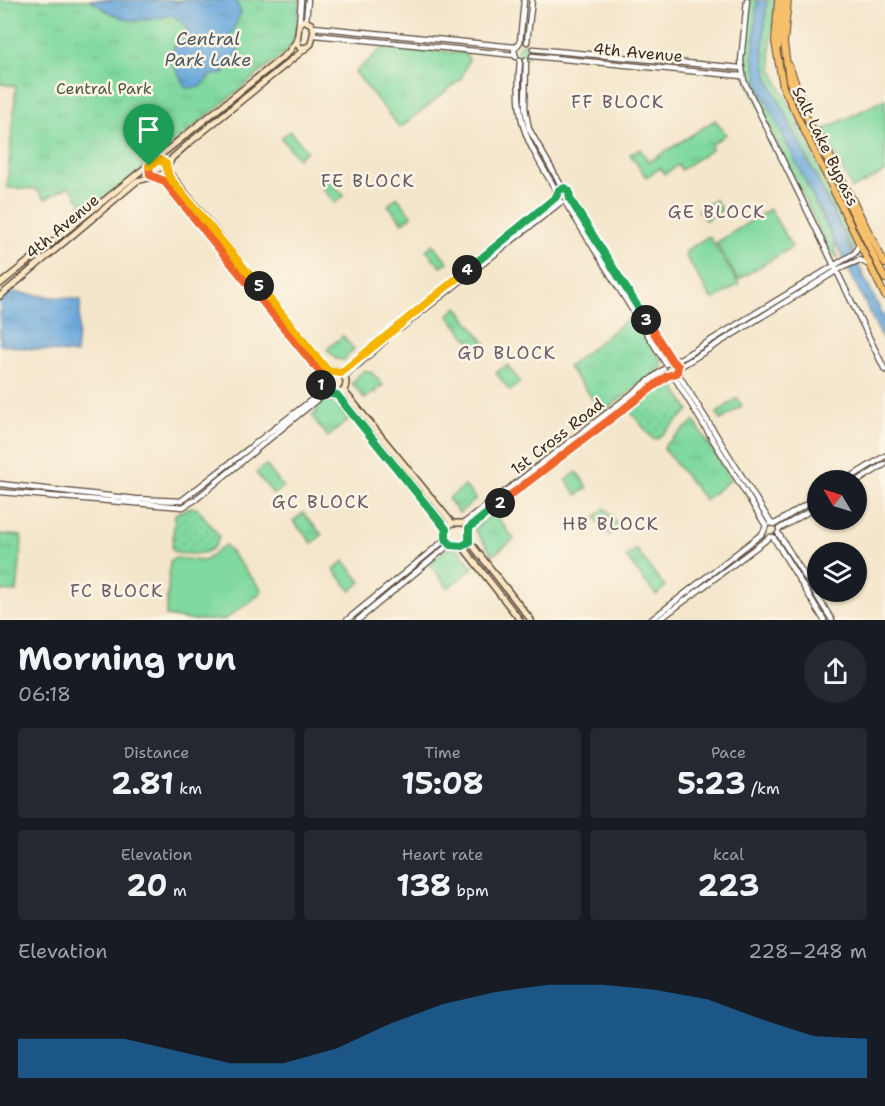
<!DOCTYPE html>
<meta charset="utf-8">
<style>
body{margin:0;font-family:"Shantell Sans",sans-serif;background:#242831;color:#f1f3f6;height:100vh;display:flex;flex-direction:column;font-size:22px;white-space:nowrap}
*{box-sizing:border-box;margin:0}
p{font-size:20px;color:#9ea1a6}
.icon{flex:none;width:33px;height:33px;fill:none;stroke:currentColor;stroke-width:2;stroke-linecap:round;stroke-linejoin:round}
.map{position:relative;height:620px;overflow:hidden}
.sheet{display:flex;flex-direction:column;background:#171b24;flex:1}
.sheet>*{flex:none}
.needle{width:39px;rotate:308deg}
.fabs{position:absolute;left:807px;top:470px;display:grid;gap:12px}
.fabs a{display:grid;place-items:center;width:60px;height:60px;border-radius:50%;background:#171b24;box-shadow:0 2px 4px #0004;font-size:30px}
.pin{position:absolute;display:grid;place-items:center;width:51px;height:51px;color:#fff;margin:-62px -26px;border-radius:50% 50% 50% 0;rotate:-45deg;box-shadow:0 0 6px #0007}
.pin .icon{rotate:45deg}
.km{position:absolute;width:30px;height:30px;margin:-15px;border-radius:50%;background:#222;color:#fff;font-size:16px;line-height:30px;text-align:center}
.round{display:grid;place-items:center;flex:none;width:63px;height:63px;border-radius:32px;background:#242831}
.head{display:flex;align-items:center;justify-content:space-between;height:102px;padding:0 18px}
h1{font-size:33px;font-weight:700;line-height:45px}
.figures{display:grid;grid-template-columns:repeat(3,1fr);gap:9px;height:102px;padding:6px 18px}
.figures div{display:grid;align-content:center;border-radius:6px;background:#242831;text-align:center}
.figures b{font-size:30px;font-weight:700}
.figures small{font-size:16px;font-weight:400}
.figures p{font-size:16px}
.chart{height:168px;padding:12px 18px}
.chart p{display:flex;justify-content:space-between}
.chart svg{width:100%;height:108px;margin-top:6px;fill:#1f6fb2;opacity:.7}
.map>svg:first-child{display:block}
</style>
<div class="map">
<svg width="885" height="620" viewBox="0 0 885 620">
<defs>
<pattern id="grass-dots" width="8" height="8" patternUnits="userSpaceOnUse" patternTransform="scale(1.5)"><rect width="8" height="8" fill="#80d99f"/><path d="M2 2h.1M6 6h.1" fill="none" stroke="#70ba88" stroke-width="1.8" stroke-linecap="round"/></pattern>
<pattern id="park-tufts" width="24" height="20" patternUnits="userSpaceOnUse" patternTransform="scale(1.5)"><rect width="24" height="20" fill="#80d99f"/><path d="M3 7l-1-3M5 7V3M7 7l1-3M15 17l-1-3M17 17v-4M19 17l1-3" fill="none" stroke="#70ba88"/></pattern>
<pattern id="water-ripples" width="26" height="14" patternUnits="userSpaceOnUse" patternTransform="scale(1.5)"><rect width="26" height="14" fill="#69a7db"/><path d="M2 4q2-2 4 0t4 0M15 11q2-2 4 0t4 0" fill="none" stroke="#5888b1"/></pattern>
</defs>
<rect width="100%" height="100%" fill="#fcf5e5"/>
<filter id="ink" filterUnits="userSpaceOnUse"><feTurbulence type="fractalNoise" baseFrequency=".0167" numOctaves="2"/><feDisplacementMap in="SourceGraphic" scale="12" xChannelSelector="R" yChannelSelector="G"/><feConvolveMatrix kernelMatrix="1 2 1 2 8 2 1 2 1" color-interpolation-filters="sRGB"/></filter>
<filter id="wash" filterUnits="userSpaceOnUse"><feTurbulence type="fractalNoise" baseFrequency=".008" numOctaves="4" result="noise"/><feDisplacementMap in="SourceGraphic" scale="24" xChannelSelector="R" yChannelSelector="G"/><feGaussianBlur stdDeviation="1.35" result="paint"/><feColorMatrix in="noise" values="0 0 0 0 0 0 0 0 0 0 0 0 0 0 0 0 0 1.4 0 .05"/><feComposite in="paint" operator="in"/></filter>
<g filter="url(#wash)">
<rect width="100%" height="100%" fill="#f4e6cb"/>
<!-- grass -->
<g fill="url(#grass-dots)" stroke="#5e825e" stroke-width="1.5">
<circle cx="524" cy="51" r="7"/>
<polygon points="671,381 689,410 657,439 653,439 630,411"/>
<polygon points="737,398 742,406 721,420 717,413"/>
<path d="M 191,507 L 198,509 L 219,536 C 215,557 191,555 175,553 L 172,548 L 175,514 Z"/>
</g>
<!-- park -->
<g fill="url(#park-tufts)" stroke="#5e825e" stroke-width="1.5">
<polygon points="0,0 300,0 293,46 89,212 69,186 45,199 36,189 7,188 16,86 0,84"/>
<polygon points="750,0 757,0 753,58 758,80 835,244 835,251 839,258 831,253 748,83 744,63"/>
<polygon points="767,0 775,0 770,51 773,71 855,243 854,252 767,76 763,47"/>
<polygon points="385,46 464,53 469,59 461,79 400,128 355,72"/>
<polygon points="715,120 726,134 711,145 712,149 681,170 678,165 665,174 660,168 646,177 630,154 640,149 649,162"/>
<polygon points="290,131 307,151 298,158 281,138"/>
<polygon points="328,177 344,196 335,203 319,184"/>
<polygon points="397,197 412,216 403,223 388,205"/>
<polygon points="433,244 448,262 441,267 426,250"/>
<polygon points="457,307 486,344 478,351 448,315"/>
<polygon points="633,315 663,363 661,369 603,412 568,367"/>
<polygon points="343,336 354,349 344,360 336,359 327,349"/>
<polygon points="507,365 520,382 510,391 496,373"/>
<polygon points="364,370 371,372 383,385 374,391 376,393 372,393 365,399 352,383"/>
<polygon points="325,397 335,400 348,420 328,437 312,416 317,411 314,406"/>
<polygon points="694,421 731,479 705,500 664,449 666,444"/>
<polygon points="266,465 283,487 274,495 256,473"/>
<polygon points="577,472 588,488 577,495 566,480"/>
<polygon points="465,486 476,499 459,513 448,499"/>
<polygon points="605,508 620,527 609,535 595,517"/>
<polygon points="303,513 322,535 312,543 293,521"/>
<polygon points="494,513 514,539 493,555 474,529"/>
<polygon points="0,534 21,536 22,540 17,592 0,591"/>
<polygon points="449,547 459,550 473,568 448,588 429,563"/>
<polygon points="636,549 665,587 656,595 626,557"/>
<polygon points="344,561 361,582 351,591 334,570"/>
</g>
<!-- pitch -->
<g fill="#80d99f" stroke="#5e825e" stroke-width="1.5">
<polygon points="885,99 885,172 852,189 823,130"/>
<polygon points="715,200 722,210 705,220 698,210"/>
<polygon points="770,209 792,247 738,280 716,243"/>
<polygon points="709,236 739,284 715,299 711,298 685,255 687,250"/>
<polygon points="225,545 261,589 259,595 224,620 189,620 166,616 170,561 176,558 204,561"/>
</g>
<!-- water -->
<g fill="url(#water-ripples)" stroke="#52687c" stroke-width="1.5">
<path d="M 90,0 L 174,0 L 177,4 L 181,0 L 235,0 L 241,12 L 230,37 L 236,41 L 239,52 L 223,74 L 211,75 L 200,87 L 186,88 L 171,60 L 174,46 L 185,40 L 187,27 L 172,15 C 135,25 121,22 90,0 Z"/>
<polygon points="757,0 767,0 763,46 767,76 885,320 885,344 761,91 753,58"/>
<polygon points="11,292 81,300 76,354 0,345 0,300"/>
</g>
</g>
<g filter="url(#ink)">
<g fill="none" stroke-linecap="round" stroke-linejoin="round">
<!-- tertiary casing -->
<g stroke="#574638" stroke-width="7">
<g id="tertiary">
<polyline points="747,0 741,61 744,81 885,370"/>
<polyline points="306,20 308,0"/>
<polyline points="299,25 301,0"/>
<polyline points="313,27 515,47"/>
<polyline points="315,35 515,55"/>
<polyline points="527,42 532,0"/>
<polyline points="533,49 741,68"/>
<polyline points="532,56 742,76"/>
<polyline points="516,57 514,50 520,42 524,0"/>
<polyline points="526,60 525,108 529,129 562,187 569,191 570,199 672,361"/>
<polyline points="565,202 666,364"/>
<polyline points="401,328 561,202"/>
<polyline points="675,362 855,253 859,244"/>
<polyline points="678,368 841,268 860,260 869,265"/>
<polyline points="677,372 771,523"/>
<path d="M 341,373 L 557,197 L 557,192 C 526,139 514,124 520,60"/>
<polyline points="345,377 385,341"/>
<polyline points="846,480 885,456"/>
<polyline points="856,482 885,464"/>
<polyline points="0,484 136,499 181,501 323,391"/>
<polyline points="0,492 183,507 195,500 325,393"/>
<polyline points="464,523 664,369"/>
<polyline points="770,523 775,524 818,497"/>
<polyline points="469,528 668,375"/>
<polyline points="779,529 818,506"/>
<polyline points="778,533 832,620"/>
<polyline points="773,537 824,620"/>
<polyline points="347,620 446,539"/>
<polyline points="358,620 450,544"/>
<polyline points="651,620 763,533 766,526 673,375"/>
<polyline points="659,620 770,537"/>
</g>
</g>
<!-- secondary casing -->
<g stroke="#574638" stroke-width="8">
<g id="secondary">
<polyline points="167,170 328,371"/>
<polyline points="158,178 164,181 323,376"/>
<polyline points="0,284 288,53 297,40"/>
<polyline points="0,296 137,181 164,174 172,158 189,143 311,44 314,30 311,24 304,20 299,25 297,43 300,48 307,47"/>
<circle cx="333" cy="383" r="13"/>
<polyline points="344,391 452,523"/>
<polyline points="337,395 446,529 448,543 458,547 469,542 470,529 464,523 452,523 446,529"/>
<polyline points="469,541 531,620"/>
<polyline points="462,546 520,620"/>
</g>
</g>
<!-- primary casing -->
<g stroke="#574638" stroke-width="8">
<g id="primary">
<polyline points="778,0 775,42 783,87 885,296"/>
<polyline points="788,0 784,43 789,81 885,279"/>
<polyline points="778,47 783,0"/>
<polyline points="789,65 802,101"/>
<polyline points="818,132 885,264"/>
</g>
</g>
<!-- tertiary -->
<use href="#tertiary" stroke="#fff" stroke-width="4.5"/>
<!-- secondary -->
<use href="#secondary" stroke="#fce6c4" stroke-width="5"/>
<!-- primary -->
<use href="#primary" stroke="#f7c06c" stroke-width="6"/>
</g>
</g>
<g fill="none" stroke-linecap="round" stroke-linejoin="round" filter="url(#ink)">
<!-- split-1 casing -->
<g stroke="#fff" stroke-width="12">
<polyline id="split-1" points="149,166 150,175 164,181 323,376 321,385"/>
</g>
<!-- split-2 casing -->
<g stroke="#fff" stroke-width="12">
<polyline id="split-2" points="321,385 326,393 337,395 446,529 446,539 451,545 462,546 469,542 469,528 500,503"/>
</g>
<!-- split-3 casing -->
<g stroke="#fff" stroke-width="12">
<polyline id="split-3" points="500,503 667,376 677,373 678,366 672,361 646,320"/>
</g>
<!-- split-4 casing -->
<g stroke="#fff" stroke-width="12">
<polyline id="split-4" points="467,270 556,197 559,190 565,188 569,191 570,199 646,320"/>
</g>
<!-- split-5 casing -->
<g stroke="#fff" stroke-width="12">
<polyline id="split-5" points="259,286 328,371 341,373 467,270"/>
</g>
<!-- split-6 casing -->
<g stroke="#fff" stroke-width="12">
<polyline id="split-6" points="149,166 160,160 166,164 169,177 259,286"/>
</g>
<!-- split-1 -->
<use href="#split-1" stroke="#f0652b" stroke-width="8"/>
<!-- split-2 -->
<use href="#split-2" stroke="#22a559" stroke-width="8"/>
<!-- split-3 -->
<use href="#split-3" stroke="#f0652b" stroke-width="8"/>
<!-- split-4 -->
<use href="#split-4" stroke="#22a559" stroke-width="8"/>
<!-- split-5 -->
<use href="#split-5" stroke="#f5b400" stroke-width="8"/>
<!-- split-6 -->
<use href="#split-6" stroke="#f5b400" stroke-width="8"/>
</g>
<g text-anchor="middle" stroke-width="5" stroke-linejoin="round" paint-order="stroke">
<!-- street labels -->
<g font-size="16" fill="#3b2a1e" stroke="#fcf5e5">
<text transform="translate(638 52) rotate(5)" y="6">4th Avenue</text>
<text transform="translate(826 146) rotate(64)" y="6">Salt Lake Bypass</text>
<text transform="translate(62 226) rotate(-40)" y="6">4th Avenue</text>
<text transform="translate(557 436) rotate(-38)" y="6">1st Cross Road</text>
</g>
<!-- park labels -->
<g font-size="16" fill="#4c563e" stroke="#fcf5e5">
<text x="104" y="94">Central Park</text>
</g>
<!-- water labels -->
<g font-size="18" font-style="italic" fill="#4b5660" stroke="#fcf5e5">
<text x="208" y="45">Central<tspan x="208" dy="21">Park Lake</tspan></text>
</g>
<!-- neighbourhood labels -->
<g font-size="18" letter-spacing="1.5" fill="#6c5b68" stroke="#fcf5e5">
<text x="618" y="108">FF BLOCK</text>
<text x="368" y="187">FE BLOCK</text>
<text x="717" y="218">GE BLOCK</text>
<text x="507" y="359">GD BLOCK</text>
<text x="321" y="508">GC BLOCK</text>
<text x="611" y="530">HB BLOCK</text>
<text x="117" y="597">FC BLOCK</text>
</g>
</g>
</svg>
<div class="fabs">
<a><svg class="needle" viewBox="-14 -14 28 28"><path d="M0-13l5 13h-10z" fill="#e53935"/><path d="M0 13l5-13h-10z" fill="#9ea1a6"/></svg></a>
<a><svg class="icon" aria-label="layers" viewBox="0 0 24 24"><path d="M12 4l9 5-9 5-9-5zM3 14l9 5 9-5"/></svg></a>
</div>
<div class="pin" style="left:149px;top:166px;background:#1e9e55"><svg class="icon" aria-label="arrive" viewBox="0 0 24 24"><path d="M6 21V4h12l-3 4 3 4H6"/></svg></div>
<b class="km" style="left:321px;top:385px">1</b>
<b class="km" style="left:500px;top:503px">2</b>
<b class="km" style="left:646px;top:320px">3</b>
<b class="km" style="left:467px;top:270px">4</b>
<b class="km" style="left:259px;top:286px">5</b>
</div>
<section class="sheet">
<div class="head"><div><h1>Morning run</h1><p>06:18</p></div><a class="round"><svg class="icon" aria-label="share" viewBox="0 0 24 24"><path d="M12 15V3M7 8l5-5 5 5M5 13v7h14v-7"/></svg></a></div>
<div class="figures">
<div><p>Distance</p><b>2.81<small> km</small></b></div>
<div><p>Time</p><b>15:08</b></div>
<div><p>Pace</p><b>5:23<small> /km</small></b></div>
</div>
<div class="figures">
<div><p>Elevation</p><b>20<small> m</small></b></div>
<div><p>Heart rate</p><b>138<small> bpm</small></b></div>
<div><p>kcal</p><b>223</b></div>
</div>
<div class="chart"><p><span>Elevation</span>228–248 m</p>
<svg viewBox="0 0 160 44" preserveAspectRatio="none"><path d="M0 44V28L10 28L20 28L30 33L40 38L50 38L60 32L70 22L80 14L90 9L100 6L110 6L120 8L130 12L140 20L150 27L160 28V44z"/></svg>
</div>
</section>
